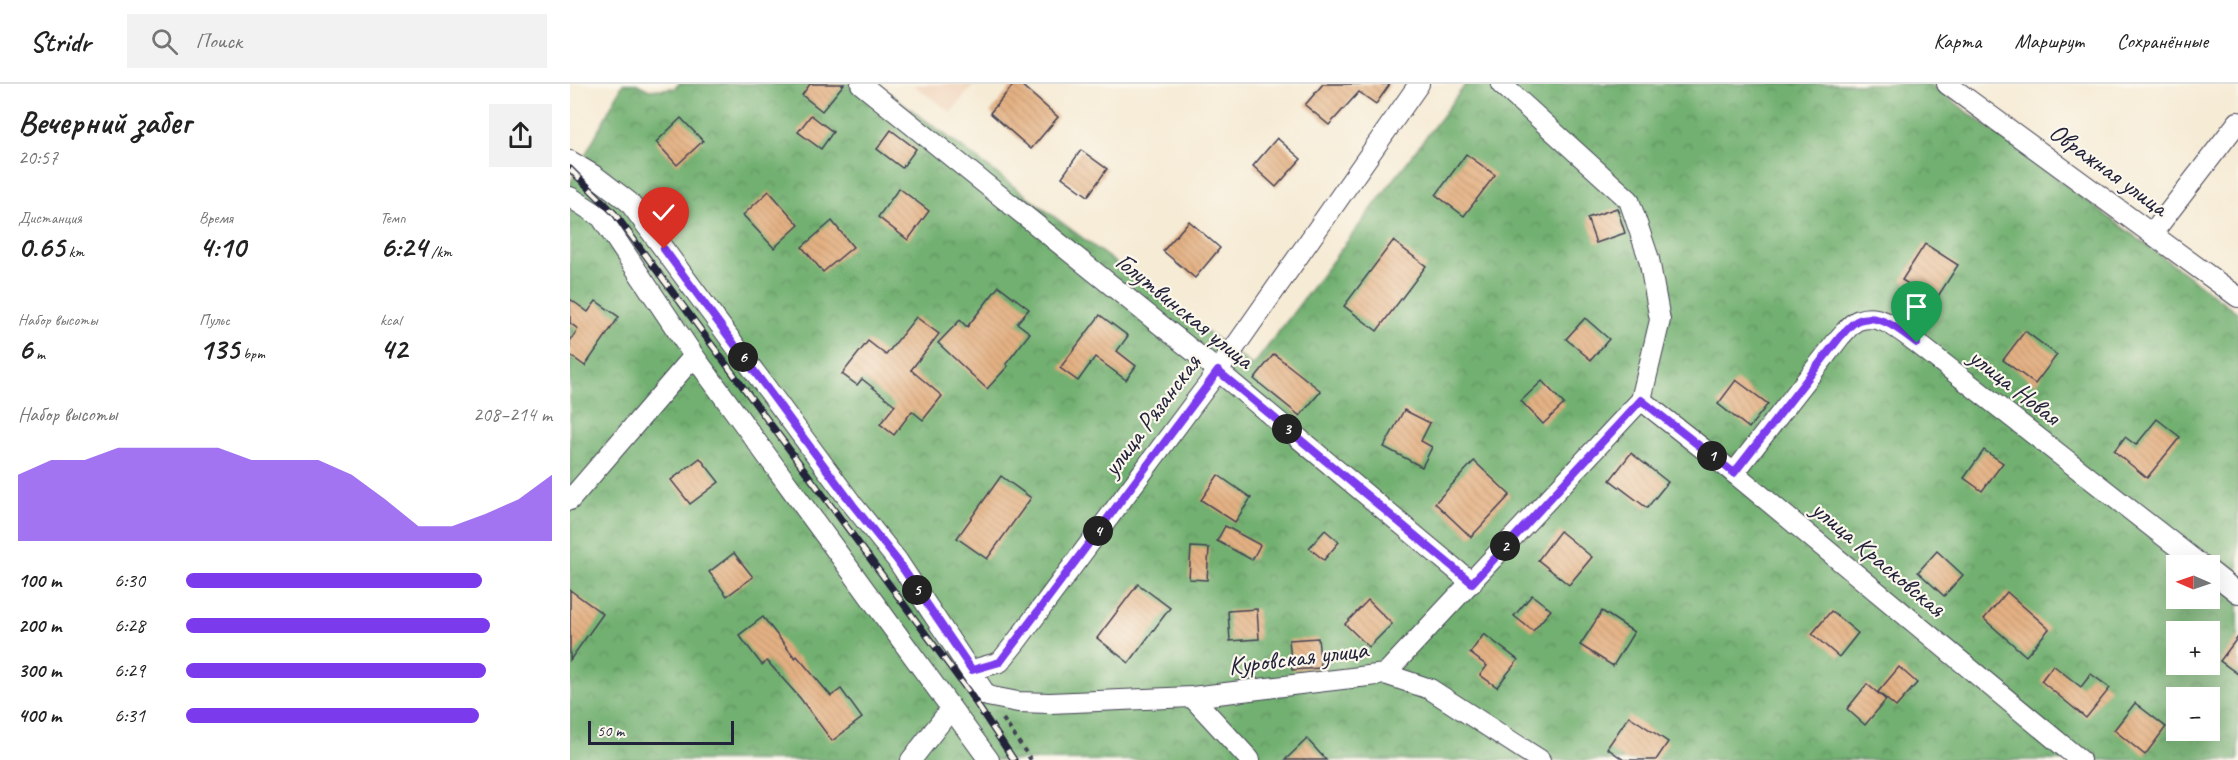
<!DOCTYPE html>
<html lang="ru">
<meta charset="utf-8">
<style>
body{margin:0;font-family:Caveat,sans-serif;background:#f2f2f2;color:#222;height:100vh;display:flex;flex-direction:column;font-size:22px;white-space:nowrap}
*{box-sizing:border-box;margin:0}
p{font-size:20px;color:#767676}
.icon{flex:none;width:33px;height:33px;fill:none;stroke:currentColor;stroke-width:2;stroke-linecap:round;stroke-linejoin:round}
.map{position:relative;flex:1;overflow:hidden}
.drawer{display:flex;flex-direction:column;background:#fff;width:570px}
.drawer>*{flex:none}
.needle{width:39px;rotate:272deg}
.buttons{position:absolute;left:1596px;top:471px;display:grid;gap:12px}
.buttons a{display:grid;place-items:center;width:54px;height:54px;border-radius:0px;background:#fff;box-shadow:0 6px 24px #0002;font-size:30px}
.scale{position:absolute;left:18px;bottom:15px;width:146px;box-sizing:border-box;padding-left:6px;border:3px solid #22223b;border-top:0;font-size:16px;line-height:21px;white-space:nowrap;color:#22223b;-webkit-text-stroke:4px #fbf7ec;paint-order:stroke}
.pin{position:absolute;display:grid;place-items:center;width:51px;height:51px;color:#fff;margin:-62px -26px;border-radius:50% 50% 50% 0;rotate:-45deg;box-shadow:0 0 6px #0007}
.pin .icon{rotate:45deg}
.km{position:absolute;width:30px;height:30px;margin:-15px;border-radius:50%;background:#222;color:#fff;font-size:16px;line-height:30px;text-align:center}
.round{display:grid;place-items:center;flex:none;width:63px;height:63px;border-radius:0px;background:#f2f2f2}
.headline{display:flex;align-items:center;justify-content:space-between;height:102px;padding:0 18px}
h1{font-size:33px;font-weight:700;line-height:45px}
.stats{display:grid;grid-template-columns:repeat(3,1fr);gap:9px;height:102px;padding:6px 18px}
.stats div{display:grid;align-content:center}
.stats b{font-size:30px;font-weight:700}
.stats small{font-size:16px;font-weight:400}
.stats p{font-size:16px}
.chart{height:168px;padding:12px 18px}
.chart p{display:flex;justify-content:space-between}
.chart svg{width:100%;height:108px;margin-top:6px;fill:#7c3aed;opacity:.7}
ul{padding:0 18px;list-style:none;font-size:20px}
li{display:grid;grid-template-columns:96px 72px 1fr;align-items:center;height:45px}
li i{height:15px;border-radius:8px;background:#7c3aed}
header{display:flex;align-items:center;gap:36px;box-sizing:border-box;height:84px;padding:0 30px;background:#fff;border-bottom:2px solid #e0e0e0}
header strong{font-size:28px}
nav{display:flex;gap:33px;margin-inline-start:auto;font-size:21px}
.search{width:420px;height:54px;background:#f2f2f2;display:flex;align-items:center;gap:15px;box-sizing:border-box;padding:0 21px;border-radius:0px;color:#767676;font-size:22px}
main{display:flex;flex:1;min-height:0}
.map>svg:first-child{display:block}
</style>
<header>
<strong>Stridr</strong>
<div class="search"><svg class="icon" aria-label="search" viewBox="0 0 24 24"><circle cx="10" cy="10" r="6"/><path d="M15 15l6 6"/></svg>Поиск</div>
<nav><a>Карта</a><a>Маршрут</a><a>Сохранённые</a></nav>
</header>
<main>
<section class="drawer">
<div class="headline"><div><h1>Вечерний забег</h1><p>20:57</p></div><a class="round"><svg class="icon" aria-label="share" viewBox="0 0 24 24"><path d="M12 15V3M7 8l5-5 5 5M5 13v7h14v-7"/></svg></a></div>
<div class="stats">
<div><p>Дистанция</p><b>0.65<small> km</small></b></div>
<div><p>Время</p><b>4:10</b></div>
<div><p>Темп</p><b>6:24<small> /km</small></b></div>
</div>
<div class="stats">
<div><p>Набор высоты</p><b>6<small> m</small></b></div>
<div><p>Пульс</p><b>135<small> bpm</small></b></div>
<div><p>kcal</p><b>42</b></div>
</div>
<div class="chart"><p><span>Набор высоты</span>208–214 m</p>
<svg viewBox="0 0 160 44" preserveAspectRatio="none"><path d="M0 44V17L10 11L20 11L30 6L40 6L50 6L60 6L70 11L80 11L90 11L100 17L110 27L120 38L130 38L140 33L150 27L160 17V44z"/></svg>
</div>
<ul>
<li><b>100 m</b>6:30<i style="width:81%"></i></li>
<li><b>200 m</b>6:28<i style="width:83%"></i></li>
<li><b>300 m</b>6:29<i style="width:82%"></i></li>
<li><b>400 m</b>6:31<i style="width:80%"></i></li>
</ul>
</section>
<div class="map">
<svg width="1668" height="676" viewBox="0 0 1668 676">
<defs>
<pattern id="forest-crowns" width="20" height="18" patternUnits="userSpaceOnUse" patternTransform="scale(1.5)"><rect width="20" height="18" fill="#72b071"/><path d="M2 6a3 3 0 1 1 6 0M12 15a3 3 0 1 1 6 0" fill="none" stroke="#5d8f5e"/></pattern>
<pattern id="building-back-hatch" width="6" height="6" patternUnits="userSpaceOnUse" patternTransform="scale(1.5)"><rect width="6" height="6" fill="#e4b183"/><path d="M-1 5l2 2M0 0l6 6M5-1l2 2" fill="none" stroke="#c39872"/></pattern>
</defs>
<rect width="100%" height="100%" fill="#fbf7ec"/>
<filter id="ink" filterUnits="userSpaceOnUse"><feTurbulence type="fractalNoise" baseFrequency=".0167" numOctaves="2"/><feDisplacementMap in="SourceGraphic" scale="12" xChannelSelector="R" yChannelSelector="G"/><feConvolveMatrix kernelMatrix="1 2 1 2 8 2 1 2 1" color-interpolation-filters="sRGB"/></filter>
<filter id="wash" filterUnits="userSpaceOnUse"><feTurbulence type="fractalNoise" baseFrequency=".008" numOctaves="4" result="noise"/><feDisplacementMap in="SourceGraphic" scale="24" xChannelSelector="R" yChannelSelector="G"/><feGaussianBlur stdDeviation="1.35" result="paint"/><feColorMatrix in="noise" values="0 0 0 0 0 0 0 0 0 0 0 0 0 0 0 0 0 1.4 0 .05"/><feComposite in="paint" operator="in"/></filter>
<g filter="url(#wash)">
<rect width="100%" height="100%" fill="#f6ebd5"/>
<!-- built -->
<polygon fill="#f1d5bd" points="342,0 404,0 381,29"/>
<!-- forest -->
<path fill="url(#forest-crowns)" stroke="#4a6956" stroke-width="1.5" fill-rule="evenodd" d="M 53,0 L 67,0 L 79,6 L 105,4 L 109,0 L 307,0 L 683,282 L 896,0 L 1360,0 L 1668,229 L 1668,676 L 0,676 L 0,100 ZM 1606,482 L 1640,482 L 1640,514 L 1606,514 ZM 1606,548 L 1640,548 L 1640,580 L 1606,580 ZM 1606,614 L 1640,614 L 1640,646 L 1606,646 Z"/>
<g id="blocks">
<!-- building -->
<g fill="url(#building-back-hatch)">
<polygon points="240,0 274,0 252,27 232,11"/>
<polygon points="444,0 450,0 488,33 461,65 420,29"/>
<polygon points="753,0 820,0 806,20 789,8 759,41 735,21"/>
<polygon points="241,31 263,48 251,65 228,48"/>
<polygon points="111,34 133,57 107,81 86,58"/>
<polygon points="321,46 346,65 332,84 307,65"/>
<polygon points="707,54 731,75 706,103 683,82"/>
<polygon points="511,66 537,85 518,112 492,93"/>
<polygon points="896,70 925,91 894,132 866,111"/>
<polygon points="329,104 359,127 338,156 308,133"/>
<polygon points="199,107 229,141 204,164 173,131"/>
<polygon points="1047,124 1055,149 1026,159 1017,134"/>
<polygon points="262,137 283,163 253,188 232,163"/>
<polygon points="619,137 650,164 625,194 593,167"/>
<polygon points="823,157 856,182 807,247 774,222"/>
<polygon points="1355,160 1388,181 1365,217 1332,196"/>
<polygon points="429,202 459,225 447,239 460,249 436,280 438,282 417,305 368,259 390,236 397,243"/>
<polygon points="0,215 18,228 26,217 49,233 15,282 0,271 0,257 8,245 0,239"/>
<polygon points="530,231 558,252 547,267 566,282 556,296 525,273 508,297 490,284"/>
<polygon points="346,233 369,250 341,286 372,312 353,336 342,327 324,351 310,340 325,321 292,295 287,301 272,290 298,257 316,271"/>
<polygon points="1015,234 1039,255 1021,276 996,255"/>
<polygon points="1455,247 1487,271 1465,300 1433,276"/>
<polygon points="704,270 751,307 730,332 684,295"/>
<polygon points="1166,296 1198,320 1179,344 1148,320"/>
<polygon points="972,297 994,320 973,340 951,317"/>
<polygon points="834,326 860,339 851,357 862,363 852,383 814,363"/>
<polygon points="1587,335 1610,353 1577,394 1544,367 1555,353 1566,361"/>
<polygon points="1414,366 1433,379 1412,407 1394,394"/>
<polygon points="1061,369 1098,398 1077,424 1040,396"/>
<polygon points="130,374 149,398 120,420 101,396"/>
<polygon points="904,377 940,411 901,453 865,419"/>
<polygon points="648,391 681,414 665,438 631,416"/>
<polygon points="431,392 461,414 417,475 387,454"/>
<polygon points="655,442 690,461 682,476 647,457"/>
<polygon points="755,446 769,458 754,476 739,464"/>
<polygon points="990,447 1022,473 999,501 968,476"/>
<polygon points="621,463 639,464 637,496 619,495"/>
<polygon points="1367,467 1393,491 1374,512 1348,488"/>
<polygon points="164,469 183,493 157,512 139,488"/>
<polygon points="568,500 600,524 559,579 527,554"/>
<polygon points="0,506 33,530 0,576"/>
<polygon points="1437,508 1479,545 1456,572 1414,535"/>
<polygon points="962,511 981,526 963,547 944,532"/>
<polygon points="798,516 822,540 799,563 775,540"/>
<polygon points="687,525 689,555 660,557 658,527"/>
<polygon points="1032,527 1064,548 1043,582 1010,561"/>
<polygon points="1261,527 1288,549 1269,573 1242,550"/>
<polygon points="193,533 225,574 227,572 261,612 271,605 292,634 262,657 230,614 197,577 192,581 169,551"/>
<polygon points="914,550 948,576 927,603 910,591 917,582 900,569"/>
<polygon points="1668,553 1668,590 1650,577"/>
<polygon points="748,554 751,584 722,586 719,556"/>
<polygon points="1483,581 1511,603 1521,590 1540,604 1516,634 1471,597"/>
<polygon points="1329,583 1347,599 1326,623 1308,608"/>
<polygon points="1297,600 1316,616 1295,641 1277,625"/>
<polygon points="1565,619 1596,643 1575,671 1544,646"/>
<polygon points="1059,632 1098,658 1086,676 1054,676 1037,664"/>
<polygon points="737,655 756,676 715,676"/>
</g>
</g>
</g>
<g filter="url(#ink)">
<use href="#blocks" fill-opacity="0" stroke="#424052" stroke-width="1.5"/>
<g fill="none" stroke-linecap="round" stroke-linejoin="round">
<!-- minor casing -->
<g stroke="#424052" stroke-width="22">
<g id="minor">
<polyline points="291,0 648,287 902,499"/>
<polyline points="1377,0 1668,213"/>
<polyline points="0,77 25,92 59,118 283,421 327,476 417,612 448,618 480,619 622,613 815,590 1071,316 1090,236 1079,175 1059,116 931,0"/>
<polyline points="0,113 31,133 124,272 419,676"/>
<polyline points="1582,150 1668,38"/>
<polyline points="1071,316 1164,389 1510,676"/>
<path d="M 1164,389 L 1270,253 C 1275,248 1282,238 1289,236 C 1310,228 1332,248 1347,259 L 1632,482"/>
<polyline points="0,416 124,272"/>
<polyline points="1640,487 1668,509"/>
<polyline points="402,586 430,578 446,558 648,287 849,0"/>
<polyline points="815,590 860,605 970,676"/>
<polyline points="622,613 680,676"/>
<polyline points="341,676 381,625"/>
</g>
</g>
<!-- path -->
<polyline stroke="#424052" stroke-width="4" stroke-dasharray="4.5 4.5" stroke-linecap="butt" points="433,635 461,676"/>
<!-- minor -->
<use href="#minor" stroke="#fff" stroke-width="20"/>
<!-- rail casing -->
<g stroke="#22223b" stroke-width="7">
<polyline id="rail" points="0,85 45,130 398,607 444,676"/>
</g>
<!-- rail -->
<use href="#rail" stroke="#fbf7ec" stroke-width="4.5" stroke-dasharray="14" stroke-linecap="butt"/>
</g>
</g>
<g fill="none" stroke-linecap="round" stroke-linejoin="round" filter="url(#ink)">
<!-- route casing -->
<g stroke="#fff" stroke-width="12">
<path id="route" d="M 94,165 L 283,421 L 327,476 L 402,586 L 430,578 L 648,287 L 902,499 L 1071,316 L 1164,389 L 1270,253 C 1275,248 1282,238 1289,236 C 1310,228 1332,248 1347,259"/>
</g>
<!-- route -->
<use href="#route" stroke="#7c3aed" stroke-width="8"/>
</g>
<g text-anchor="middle" stroke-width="4.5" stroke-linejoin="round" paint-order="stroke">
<!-- street labels -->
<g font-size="26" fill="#22223b" stroke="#fbf7ec">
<text transform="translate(1539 85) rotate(36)" y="9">Овражная улица</text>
<text transform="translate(615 226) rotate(39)" y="9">Голутвинская улица</text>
<text transform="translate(1445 302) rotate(38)" y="9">улица Новая</text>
<text transform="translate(581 331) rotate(-53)" y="9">улица Рязанская</text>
<text transform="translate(1309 474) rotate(40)" y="9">улица Красковская</text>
<text transform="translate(728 573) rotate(-7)" y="9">Куровская улица</text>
</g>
</g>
</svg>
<div class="buttons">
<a><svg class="needle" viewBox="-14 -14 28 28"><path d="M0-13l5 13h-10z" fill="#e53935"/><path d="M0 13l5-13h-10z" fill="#767676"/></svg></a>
<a>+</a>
<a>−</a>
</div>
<div class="scale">50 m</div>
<div class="pin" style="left:1347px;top:259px;background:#1e9e55"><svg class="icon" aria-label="arrive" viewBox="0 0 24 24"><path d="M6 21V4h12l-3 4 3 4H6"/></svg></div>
<div class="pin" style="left:94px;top:165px;background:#d93025"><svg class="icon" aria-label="check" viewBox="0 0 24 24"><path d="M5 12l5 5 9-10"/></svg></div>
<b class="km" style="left:1142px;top:372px">1</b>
<b class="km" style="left:935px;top:462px">2</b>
<b class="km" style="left:717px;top:345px">3</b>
<b class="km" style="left:528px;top:447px">4</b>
<b class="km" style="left:347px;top:506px">5</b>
<b class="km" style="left:173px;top:273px">6</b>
</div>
</main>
